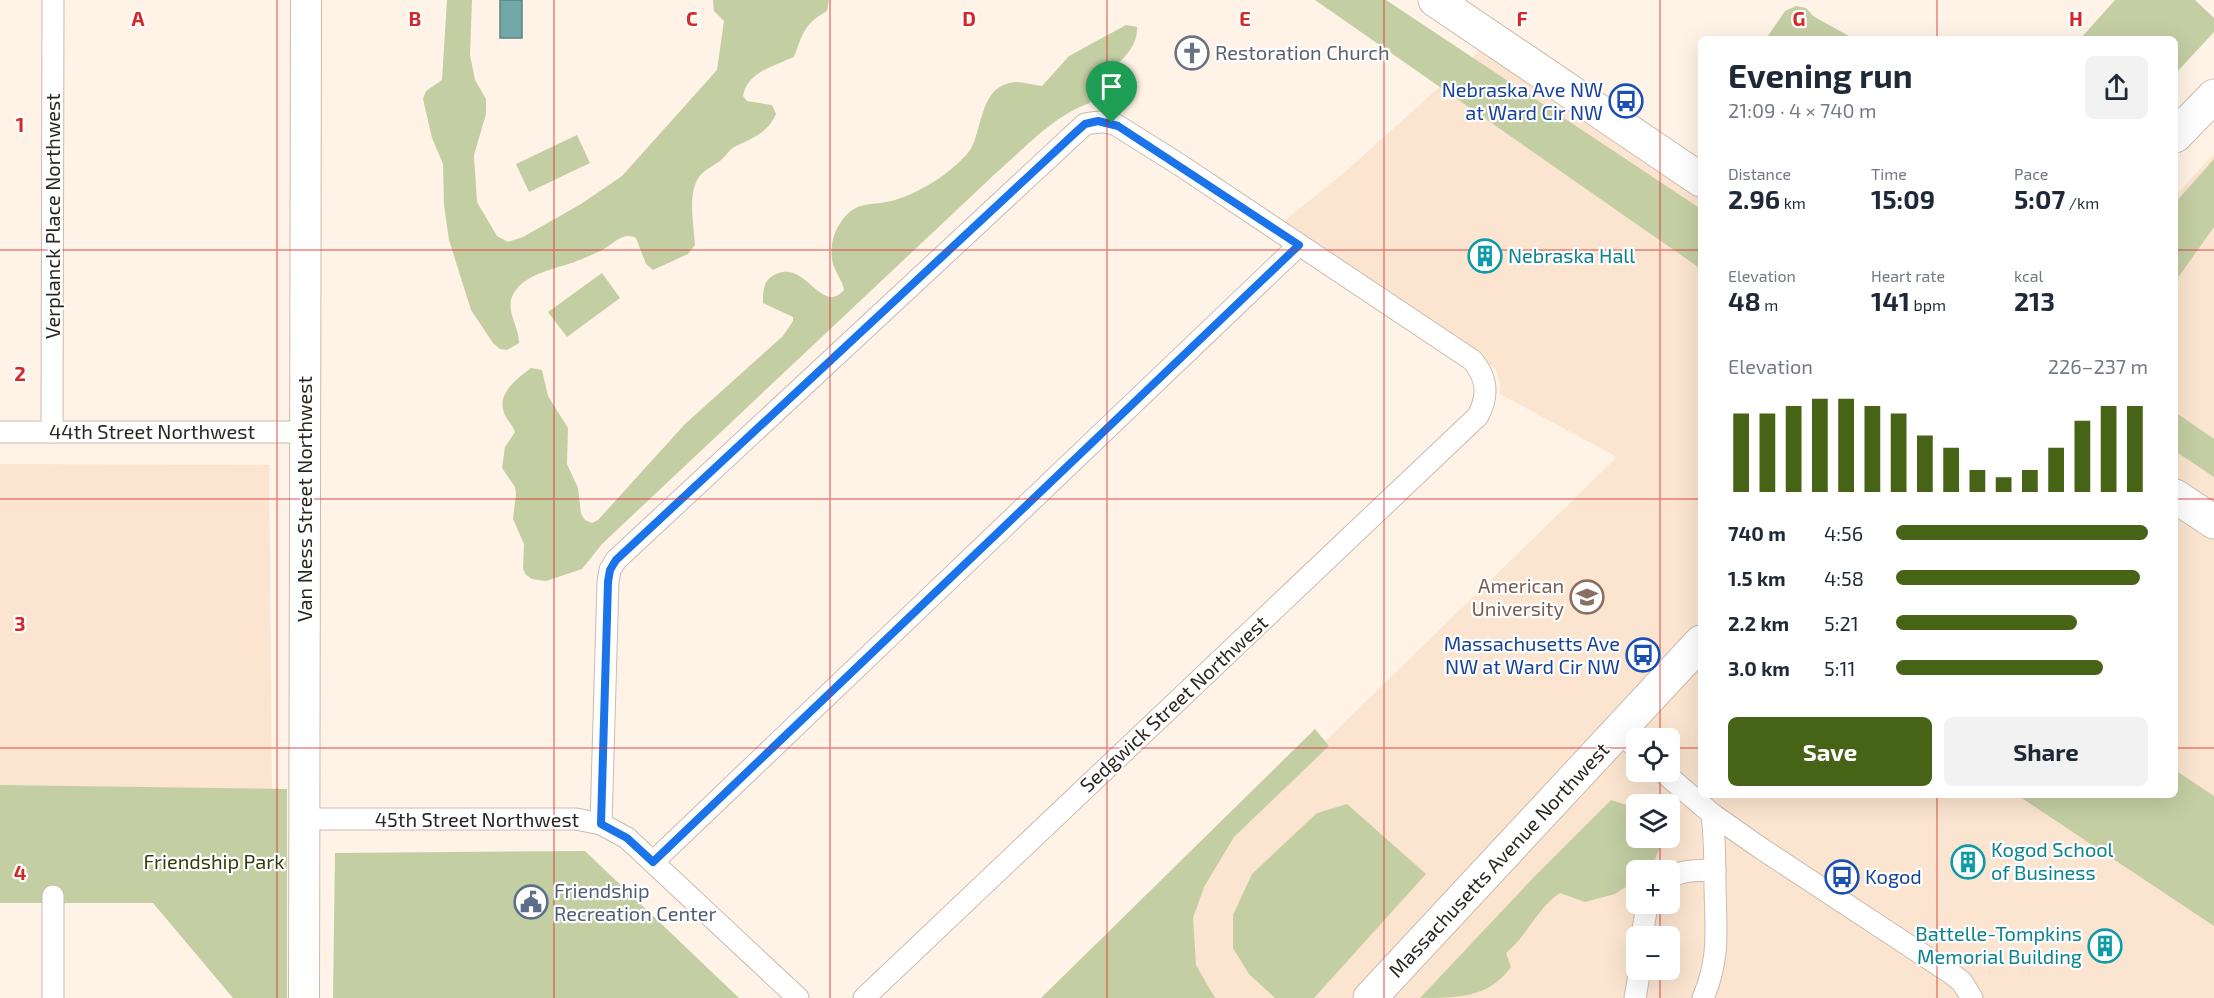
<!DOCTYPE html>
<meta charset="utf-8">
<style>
body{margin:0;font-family:"Exo 2",sans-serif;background:#f2f2f3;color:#1f2937;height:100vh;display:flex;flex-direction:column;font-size:22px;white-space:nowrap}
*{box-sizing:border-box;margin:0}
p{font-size:20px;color:#747a83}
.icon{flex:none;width:33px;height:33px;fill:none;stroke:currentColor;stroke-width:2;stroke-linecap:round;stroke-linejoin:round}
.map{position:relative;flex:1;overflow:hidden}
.side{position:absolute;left:1698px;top:36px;width:480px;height:762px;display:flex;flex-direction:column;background:#fff;border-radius:9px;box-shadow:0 6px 24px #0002}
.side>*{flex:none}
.controls{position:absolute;left:1626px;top:728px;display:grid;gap:12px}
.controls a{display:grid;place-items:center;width:54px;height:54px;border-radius:9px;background:#fff;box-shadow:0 6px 24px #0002;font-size:30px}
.pin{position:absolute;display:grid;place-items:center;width:51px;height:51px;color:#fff;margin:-62px -26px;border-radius:50% 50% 50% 0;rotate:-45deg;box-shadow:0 0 6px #0007}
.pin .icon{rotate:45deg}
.round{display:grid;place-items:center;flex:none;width:63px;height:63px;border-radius:9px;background:#f2f2f3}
.headline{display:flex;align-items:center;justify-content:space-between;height:102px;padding:0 30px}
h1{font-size:33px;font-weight:700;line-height:45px}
.stats{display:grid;grid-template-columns:repeat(3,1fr);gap:9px;height:102px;padding:6px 30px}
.stats div{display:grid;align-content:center}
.stats b{font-size:26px;font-weight:700}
.stats small{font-size:16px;font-weight:400}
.stats p{font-size:16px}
.chart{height:168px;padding:12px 30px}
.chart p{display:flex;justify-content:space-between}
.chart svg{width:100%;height:108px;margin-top:6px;stroke:#476315;stroke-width:6}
.action{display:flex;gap:12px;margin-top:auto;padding:12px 30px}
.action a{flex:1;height:69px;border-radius:9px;background:#476315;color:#fff;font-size:24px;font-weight:700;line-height:69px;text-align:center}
.action a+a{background:#f2f2f3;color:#1f2937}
ul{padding:0 30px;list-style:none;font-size:20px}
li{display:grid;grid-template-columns:96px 72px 1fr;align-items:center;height:45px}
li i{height:15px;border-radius:8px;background:#476315}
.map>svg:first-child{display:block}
</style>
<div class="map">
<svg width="2214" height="998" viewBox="0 0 2214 998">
<rect width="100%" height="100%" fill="#fff2e6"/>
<!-- built -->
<g fill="#fbe5d0" fill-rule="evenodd">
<path d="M 1493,39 L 1701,180 L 1701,795 L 2175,795 L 2175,196 L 2214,154 L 2214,998 L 1065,998 L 1173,889 L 1617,457 L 1500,394 L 1500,383 L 1495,368 L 1283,222 L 1346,171 ZM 1636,738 L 1670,738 L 1670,771 L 1636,771 ZM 1636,804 L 1670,804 L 1670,837 L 1636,837 ZM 1636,870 L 1670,870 L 1670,903 L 1636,903 ZM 1636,936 L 1670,936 L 1670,969 L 1636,969 Z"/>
<polygon points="0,464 269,465 272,789 0,785"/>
</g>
<!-- green -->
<g fill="#c4cea3">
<path d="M 447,0 L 472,0 L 470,55 L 475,80 L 486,99 L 486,114 L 474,155 L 477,202 L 497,236 L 508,242 L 523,237 L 581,204 L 622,176 L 717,70 L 724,21 L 714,11 L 713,0 L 829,0 L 827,11 C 804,24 803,33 794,57 C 774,66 747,72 743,96 L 747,101 L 772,105 L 776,114 C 767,134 752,138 734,147 C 729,150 726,156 721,160 C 715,165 704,170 699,177 C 687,194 694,226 695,245 L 688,254 L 653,270 L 646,264 L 636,238 C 632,236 628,235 623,237 C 617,239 612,244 607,247 C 600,252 591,255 582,259 C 562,268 530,271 516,290 C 502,307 519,325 519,343 L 507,350 L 500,349 L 493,343 L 471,310 L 449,240 L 444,205 L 443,164 L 432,138 L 423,99 L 426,91 L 442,80 Z"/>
<polygon points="1315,0 1386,0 1701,209 1701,269"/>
<polygon points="2115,0 2195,0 2214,18 2214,32 2175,74 2175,39 2080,39"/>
<polygon points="1796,6 1806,8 1813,16 1854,39 1766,39 1785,11"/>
<path d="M 1126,25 L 1137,27 C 1138,43 1127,56 1115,66 C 1109,71 1100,74 1095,80 C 1090,86 1090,95 1090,103 C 1054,115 1024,149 996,173 L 602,544 L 582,569 L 546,581 L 532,579 L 526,575 L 523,569 L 524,544 L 513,519 L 516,494 L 515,487 L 502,468 L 505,447 L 515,432 C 513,425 508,422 505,415 C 495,394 517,379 531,368 L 542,370 L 548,396 L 568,428 L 567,464 L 578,488 L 581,514 L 585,520 L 592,523 L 598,520 L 685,424 L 783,336 L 793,321 L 793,317 L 763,303 C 763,292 763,281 774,275 C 800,261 813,296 832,297 C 837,297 841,293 844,290 C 843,282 838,277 835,269 C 829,257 831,237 839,225 C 856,197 872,208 898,199 C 916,193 936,182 950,170 C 959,162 970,154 974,142 C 983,119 983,85 1015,82 C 1023,82 1033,85 1042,86 L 1069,56 Z"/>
<polygon points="577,135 590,163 529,192 516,164"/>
<polygon points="2214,159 2214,227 2175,282 2175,203"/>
<polygon points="602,273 620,298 567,337 548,312"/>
<polygon points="2175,412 2214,439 2214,477 2175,451"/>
<polygon points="1315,729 1329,746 1234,837 1204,887 1193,918 1196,965 1215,998 1041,998"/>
<polygon points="2175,770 2214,796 2214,926 2017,795 2175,795"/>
<polygon points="0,785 287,789 287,998 233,998 153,903 0,903"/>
<path d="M 1611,800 L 1636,808 L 1636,837 L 1664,837 L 1651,870 L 1636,870 L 1636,880 L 1615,894 L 1585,902 L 1560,893 C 1537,908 1528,935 1506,953 L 1511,967 C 1489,998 1457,998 1420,998 L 1534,877 Z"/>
<polygon points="1347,804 1426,874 1314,998 1275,998 1249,974 1233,948 1233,915 1252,874 1317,813"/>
<polygon points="585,851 739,998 333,998 335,853"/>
</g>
<!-- water -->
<rect fill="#71a9aa" stroke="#5c8281" stroke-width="1.5" x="500" y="0" width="22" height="38"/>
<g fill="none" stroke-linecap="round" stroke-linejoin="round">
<!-- street casing -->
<g stroke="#cbbbad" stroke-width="23">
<g id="street">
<polyline points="0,432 304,432"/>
<polyline points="52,432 53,0"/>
<polyline points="1620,730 1636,748"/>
<polyline points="1662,771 1712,814 1762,849 1952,974 1962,982 1972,998"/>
<polyline points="305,819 576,819 601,824 627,838 798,998"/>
<path d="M 601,824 L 608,582 L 610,570 L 616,560 L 1085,124 C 1097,122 1107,120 1118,126 L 1180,165 L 1472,360 C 1487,377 1489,395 1478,416 L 864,998"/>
<polyline points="653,862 1299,245"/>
<path d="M 1670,878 C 1683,869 1700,871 1715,870"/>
<polyline points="1642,936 1646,911 1649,903"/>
<polyline points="53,998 53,896"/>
<polyline points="1635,998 1640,969"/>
<path d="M 1703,998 C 1720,958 1716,930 1715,888 C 1715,863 1715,839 1712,814"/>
</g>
</g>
<!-- secondary casing -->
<g stroke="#cbbbad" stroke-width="32">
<polyline id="secondary" points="304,998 306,0"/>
</g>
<!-- primary casing -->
<g stroke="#cbbbad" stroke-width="35">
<g id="primary">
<polyline points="1435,0 1701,180"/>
<polyline points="2175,136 2214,96"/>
<polyline points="2175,496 2214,522"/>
<polyline points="1370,998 1701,642"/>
</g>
</g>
<!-- street -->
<use href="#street" stroke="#fff" stroke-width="21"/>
<!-- secondary -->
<use href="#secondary" stroke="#fff" stroke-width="30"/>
<!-- primary -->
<use href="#primary" stroke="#fff" stroke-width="33"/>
</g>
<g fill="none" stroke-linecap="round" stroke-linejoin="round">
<!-- route casing -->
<g stroke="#fff" stroke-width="12">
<polygon id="route" points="1098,121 1118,126 1299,245 653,862 627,838 601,824 608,582 610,570 616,560 1075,133 1085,124"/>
</g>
<!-- route -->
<use href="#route" stroke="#1a73e8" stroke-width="8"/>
</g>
<!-- grid -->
<path fill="none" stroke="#d62828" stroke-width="1.5" stroke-opacity="0.55" d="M 277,0 L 277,998M 554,0 L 554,998M 830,0 L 830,998M 1107,0 L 1107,998M 1384,0 L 1384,998M 1660,0 L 1660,738M 1937,0 L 1937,39M 0,250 L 1701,250M 2175,250 L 2214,250M 0,499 L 1701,499M 2175,499 L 2214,499M 0,748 L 1636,748M 1670,748 L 1701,748M 2175,748 L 2214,748M 1660,771 L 1660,804M 1937,795 L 1937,998M 1660,837 L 1660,870M 1660,903 L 1660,936M 1660,969 L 1660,998"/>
<!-- icons -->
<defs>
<g id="church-ring" transform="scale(1.725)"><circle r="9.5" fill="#fff" stroke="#6b7280" stroke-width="1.5"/><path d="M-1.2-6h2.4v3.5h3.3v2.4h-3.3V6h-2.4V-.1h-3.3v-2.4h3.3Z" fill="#6b7280"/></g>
<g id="bus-ring" transform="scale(1.725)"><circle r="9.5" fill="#fff" stroke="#1a4fb4" stroke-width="1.5"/><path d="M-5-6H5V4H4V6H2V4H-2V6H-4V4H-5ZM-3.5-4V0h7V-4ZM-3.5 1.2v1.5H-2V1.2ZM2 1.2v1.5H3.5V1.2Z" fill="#1a4fb4"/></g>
<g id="building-ring" transform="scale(1.725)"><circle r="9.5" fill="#fff" stroke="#0f9aa8" stroke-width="1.5"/><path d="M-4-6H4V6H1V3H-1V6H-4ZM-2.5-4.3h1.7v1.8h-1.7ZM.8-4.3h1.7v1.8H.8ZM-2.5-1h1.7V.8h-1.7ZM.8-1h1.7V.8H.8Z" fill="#0f9aa8"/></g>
<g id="university-ring" transform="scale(1.725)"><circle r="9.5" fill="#fff" stroke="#8d6e63" stroke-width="1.5"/><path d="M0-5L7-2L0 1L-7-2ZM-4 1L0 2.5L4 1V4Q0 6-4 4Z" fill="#8d6e63"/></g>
<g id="civic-ring" transform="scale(1.725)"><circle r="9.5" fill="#fff" stroke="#5c6f8a" stroke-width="1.5"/><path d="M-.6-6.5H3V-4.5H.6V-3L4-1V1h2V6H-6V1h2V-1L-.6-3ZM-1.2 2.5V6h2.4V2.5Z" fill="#5c6f8a"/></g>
</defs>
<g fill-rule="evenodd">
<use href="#church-ring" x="1192" y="53"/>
<use href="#bus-ring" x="1626" y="101"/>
<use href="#building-ring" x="1485" y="256"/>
<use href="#university-ring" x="1587" y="597"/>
<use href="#bus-ring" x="1643" y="655"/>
<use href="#building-ring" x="1968" y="862"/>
<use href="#bus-ring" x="1842" y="877"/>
<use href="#civic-ring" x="531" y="902"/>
<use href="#building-ring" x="2105" y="946"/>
</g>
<g text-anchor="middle" stroke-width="4.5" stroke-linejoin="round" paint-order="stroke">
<!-- worship labels -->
<g font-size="20" fill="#5b616d" stroke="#fff" text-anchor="start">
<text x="1215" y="60">Restoration Church</text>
</g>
<!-- transit labels -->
<g font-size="20" fill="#164399" stroke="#fff" text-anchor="end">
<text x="1603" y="97">Nebraska Ave NW<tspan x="1603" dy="23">at Ward Cir NW</tspan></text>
<text x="1620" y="651">Massachusetts Ave<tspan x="1620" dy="23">NW at Ward Cir NW</tspan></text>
<text x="1865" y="884" text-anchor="start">Kogod</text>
</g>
<!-- street labels -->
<g font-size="20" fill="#2c2621" stroke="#fff">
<text transform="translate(53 216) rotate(-90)" y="7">Verplanck Place Northwest</text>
<text x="152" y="439">44th Street Northwest</text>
<text transform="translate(305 499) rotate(-90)" y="7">Van Ness Street Northwest</text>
<text transform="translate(1174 704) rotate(-43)" y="7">Sedgwick Street Northwest</text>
<text x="477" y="827">45th Street Northwest</text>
<text transform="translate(1499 860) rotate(-47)" y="7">Massachusetts Avenue Northwest</text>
</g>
<!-- culture labels -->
<g font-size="20" fill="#0d838f" stroke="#fff" text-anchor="start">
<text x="1508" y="263">Nebraska Hall</text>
<text x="1991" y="857">Kogod School<tspan x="1991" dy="23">of Business</tspan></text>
<text x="2082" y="941" text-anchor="end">Battelle-Tompkins<tspan x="2082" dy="23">Memorial Building</tspan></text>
</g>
<!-- education labels -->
<g font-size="20" fill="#785e54" stroke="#fff" text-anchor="end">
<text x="1564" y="593">American<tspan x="1564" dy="23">University</tspan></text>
</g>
<!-- park labels -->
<g font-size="20" fill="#333b09" stroke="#fff">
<text x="214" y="869">Friendship Park</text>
</g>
<!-- service labels -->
<g font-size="20" fill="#4e5e75" stroke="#fff" text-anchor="start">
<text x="554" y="898">Friendship<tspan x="554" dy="23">Recreation Center</tspan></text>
</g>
</g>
<g font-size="20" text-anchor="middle" font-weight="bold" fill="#d62828" stroke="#fff" stroke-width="4.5" stroke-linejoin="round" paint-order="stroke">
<text x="138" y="26">A</text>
<text x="415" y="26">B</text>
<text x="692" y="26">C</text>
<text x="969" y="26">D</text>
<text x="1245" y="26">E</text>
<text x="1522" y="26">F</text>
<text x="1799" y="26">G</text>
<text x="2076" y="26">H</text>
<text x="20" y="132">1</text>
<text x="20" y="381">2</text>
<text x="20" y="631">3</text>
<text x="20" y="880">4</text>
</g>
</svg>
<div class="controls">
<a><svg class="icon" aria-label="locate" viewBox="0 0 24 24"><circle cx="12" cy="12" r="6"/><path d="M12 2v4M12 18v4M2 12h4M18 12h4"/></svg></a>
<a><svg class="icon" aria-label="layers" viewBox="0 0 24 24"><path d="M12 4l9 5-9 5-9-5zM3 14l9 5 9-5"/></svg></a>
<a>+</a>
<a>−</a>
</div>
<div class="pin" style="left:1112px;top:123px;background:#1e9e55"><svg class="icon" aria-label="arrive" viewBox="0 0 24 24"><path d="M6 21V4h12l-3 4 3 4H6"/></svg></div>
<section class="side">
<div class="headline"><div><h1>Evening run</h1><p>21:09 · 4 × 740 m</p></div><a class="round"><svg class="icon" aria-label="share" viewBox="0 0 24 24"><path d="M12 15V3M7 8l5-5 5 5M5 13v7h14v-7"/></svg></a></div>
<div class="stats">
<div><p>Distance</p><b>2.96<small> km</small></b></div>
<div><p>Time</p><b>15:09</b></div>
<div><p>Pace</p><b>5:07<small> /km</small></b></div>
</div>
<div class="stats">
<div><p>Elevation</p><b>48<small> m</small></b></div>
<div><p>Heart rate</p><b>141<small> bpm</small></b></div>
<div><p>kcal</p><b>213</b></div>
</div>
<div class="chart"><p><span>Elevation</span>226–237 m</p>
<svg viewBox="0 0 160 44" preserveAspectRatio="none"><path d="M5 44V12M15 44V12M25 44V9M35 44V6M45 44V6M55 44V9M65 44V12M75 44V21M85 44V26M95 44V35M105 44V38M115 44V35M125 44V26M135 44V15M145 44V9M155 44V9"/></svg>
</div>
<ul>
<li><b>740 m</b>4:56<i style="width:100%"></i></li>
<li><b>1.5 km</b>4:58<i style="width:97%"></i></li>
<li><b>2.2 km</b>5:21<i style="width:72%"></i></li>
<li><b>3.0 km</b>5:11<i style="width:82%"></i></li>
</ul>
<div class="action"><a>Save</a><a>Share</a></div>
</section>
</div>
